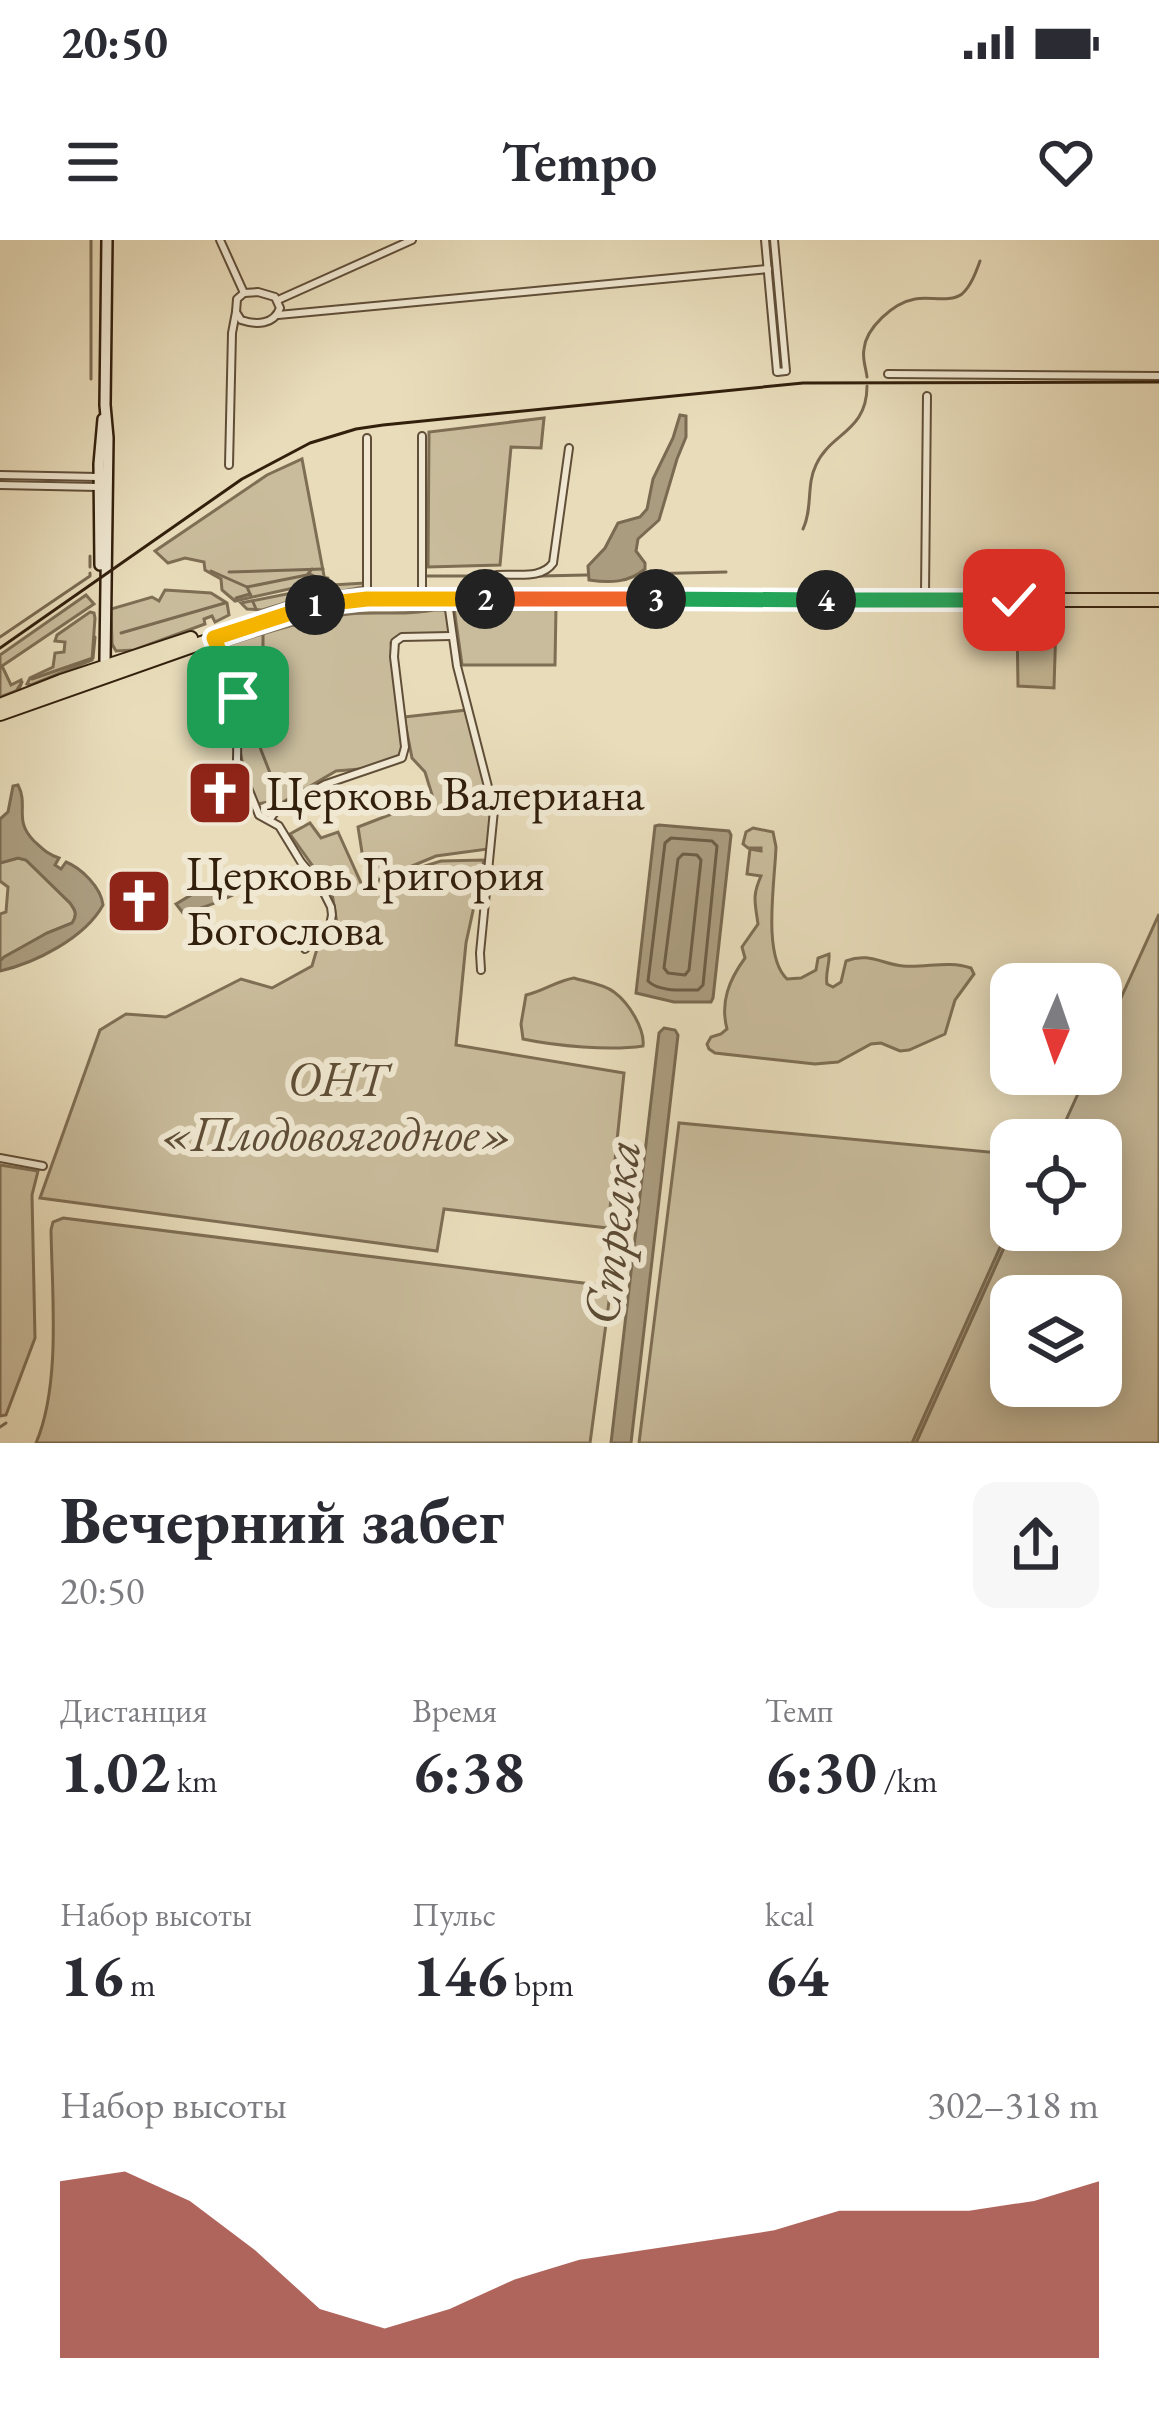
<!DOCTYPE html>
<html lang="ru">
<meta charset="utf-8">
<style>
body{margin:0;font-family:"EB Garamond",serif;background:#f7f7f7;color:#2b2b33;height:100vh;display:flex;flex-direction:column;font-size:45px;white-space:nowrap}
*{box-sizing:border-box;margin:0}
p{font-size:39px;color:#7c7c81}
.icon{flex:none;width:66px;height:66px;fill:none;stroke:currentColor;stroke-width:2;stroke-linecap:round;stroke-linejoin:round}
.map{position:relative;height:1203px;overflow:hidden}
.sheet{display:flex;flex-direction:column;background:#fff;flex:1}
.sheet>*{flex:none}
.needle{width:78px;rotate:182deg}
.tools{position:absolute;left:990px;top:723px;display:grid;gap:24px}
.tools a{display:grid;place-items:center;width:132px;height:132px;border-radius:24px;background:#fff;box-shadow:0 6px 30px #0003;font-size:60px}
.pin{position:absolute;display:grid;place-items:center;width:102px;height:102px;color:#fff;margin:-51px;border-radius:24px;box-shadow:0 6px 18px #0006}
.km{position:absolute;width:60px;height:60px;margin:-30px;border-radius:50%;background:#222;color:#fff;font-size:33px;line-height:60px;text-align:center}
.round{display:grid;place-items:center;flex:none;width:126px;height:126px;border-radius:24px;background:#f7f7f7}
.summary{display:flex;align-items:center;justify-content:space-between;height:204px;padding:0 60px}
h1{font-size:66px;font-weight:700;line-height:90px}
.metrics{display:grid;grid-template-columns:repeat(3,1fr);gap:18px;height:204px;padding:12px 60px}
.metrics div{display:grid;align-content:center}
.metrics b{font-size:60px;font-weight:700}
.metrics small{font-size:33px;font-weight:400}
.metrics p{font-size:33px}
.chart{height:336px;padding:24px 60px}
.chart p{display:flex;justify-content:space-between}
.chart svg{width:100%;height:216px;margin-top:12px;fill:#8f2418;opacity:.7}
.status{display:flex;justify-content:space-between;align-items:center;height:84px;padding:0 60px;background:#fff;direction:ltr}
.status svg{height:33px;fill:currentColor}
header{display:flex;justify-content:space-between;align-items:center;height:156px;padding:0 60px;background:#fff;font-size:54px;font-weight:700}
.map>svg:first-child{display:block}
</style>
<div class="status"><b>20:50</b><svg viewBox="0 0 49 12"><path d="M0 12V9h3v3zM5 12V6h3v6zM10 12V3h3v9zM15 12V0h3v12zM26 1h20v11H26zM47 4h2v5h-2z"/></svg></div>
<header><svg class="icon" aria-label="menu" viewBox="0 0 24 24"><path d="M4 6h16M4 12h16M4 18h16"/></svg>Tempo<svg class="icon" aria-label="heart" viewBox="0 0 24 24"><path d="M12 20l-8-8c-3-5 5-10 8-4 3-6 11-1 8 4z"/></svg></header>
<div class="map">
<svg width="1159" height="1203" viewBox="0 0 1159 1203">
<rect width="100%" height="100%" fill="#e8dcba"/>
<filter id="stains"><feTurbulence type="fractalNoise" baseFrequency=".00167" numOctaves="4"/><feColorMatrix values="0 0 0 0 .2 0 0 0 0 .09 0 0 0 0 .02 0 0 0 .5 -.17"/></filter>
<radialGradient id="worn" r=".72"><stop offset=".6" stop-color="#630" stop-opacity="0"/><stop offset="1" stop-color="#630" stop-opacity=".3"/></radialGradient>
<!-- green -->
<g fill="#c9bc9c" stroke="#7e6e54" stroke-width="3" fill-rule="evenodd">
<polygon points="544,178 541,208 511,207 500,325 428,327 429,192"/>
<polygon points="302,219 325,341 235,361 222,350 221,339 205,330 204,322 185,318 168,323 155,311 267,235"/>
<polygon points="364,343 364,347 295,360 262,370 247,369 241,363 332,345"/>
<polygon points="165,350 211,353 227,363 229,375 215,382 212,376 204,379 205,384 134,410 116,411 112,404 111,369 152,357 159,361"/>
<path d="M 86,355 L 94,364 L 2,426 L 11,445 L 21,440 C 23,452 9,454 0,458 L 0,415 Z"/>
<polygon points="556,367 555,425 462,425 454,368"/>
<path d="M 434,370 L 447,370 L 449,393 L 401,395 L 391,403 L 402,508 L 398,518 L 372,528 L 336,531 L 271,569 L 268,562 L 258,564 L 244,530 L 239,506 L 243,463 L 221,407 C 262,394 306,379 349,374 C 378,371 406,376 434,370 Z"/>
<polygon points="90,372 94,373 95,378 92,420 31,445 27,444 30,438 53,427 55,413 64,412 65,402 55,401 57,395"/>
<polygon points="1017,383 1056,383 1054,448 1018,446"/>
<path d="M 467,470 C 478,514 497,563 488,609 L 436,616 L 376,641 L 441,621 L 484,620 L 466,703 L 456,805 L 624,833 L 608,988 L 444,969 L 437,1011 L 40,958 L 100,790 L 126,774 L 166,777 L 241,739 L 272,748 L 312,726 L 319,702 L 337,684 L 332,653 L 290,594 L 310,583 L 321,598 L 338,592 L 362,645 L 367,644 L 358,587 L 433,558 L 425,532 L 412,518 L 404,477 Z"/>
<path d="M 753,588 L 773,592 L 776,607 C 775,641 762,716 787,739 L 801,738 L 816,730 L 818,718 L 829,714 C 830,724 825,733 827,744 L 833,747 L 841,742 L 846,721 C 869,712 882,724 903,726 C 927,728 948,720 971,728 L 974,734 L 955,760 L 945,794 L 909,810 L 900,811 L 881,803 L 871,804 L 838,822 L 815,824 L 715,813 L 709,809 L 707,804 L 711,797 L 721,794 L 727,789 C 720,762 729,740 745,718 L 742,707 L 758,684 C 755,662 752,656 761,636 L 747,634 L 750,609 L 761,611 L 761,608 L 748,608 L 743,604 L 746,592 Z"/>
<path d="M 18,618 L 26,620 L 70,663 C 76,671 77,674 73,683 L 47,693 L 0,721 L 0,674 L 6,672 L 8,647 L 0,641 L 0,623 Z"/>
<path d="M 1159,674 L 1159,1203 L 639,1203 L 679,883 L 1011,914 L 1011,990 L 1101,990 L 1101,900 L 1057,900 L 1087,834 L 1101,834 L 1101,802 ZM 1011,1056 L 1101,1056 L 1101,1146 L 1011,1146 Z"/>
<path d="M 574,738 C 586,742 604,744 614,752 C 629,763 645,789 643,806 C 610,811 556,806 523,799 L 521,784 L 526,755 C 544,751 556,741 574,738 Z"/>
<polygon points="0,925 38,931 32,955 35,1098 6,1175 0,1176"/>
<path d="M 63,978 L 599,1045 L 610,1054 L 590,1203 L 36,1203 C 61,1145 52,1053 51,990 L 53,982 Z"/>
</g>
<!-- water -->
<g fill="#aa9c7f" stroke="#7a6a51" stroke-width="3">
<path d="M 680,175 L 686,176 L 686,197 L 677,219 L 659,280 L 638,299 L 636,311 L 645,323 L 645,329 C 629,343 609,343 589,340 L 588,326 L 605,308 L 618,283 L 640,277 L 647,269 L 653,239 L 673,198 Z"/>
<path d="M 18,545 C 29,566 13,580 34,601 C 43,609 47,614 59,618 L 55,625 L 61,629 L 66,622 C 81,628 101,647 103,665 C 85,698 35,723 0,731 L 0,721 L 4,717 L 47,693 L 72,683 C 78,674 75,670 70,663 L 26,620 L 18,618 L 0,623 L 0,579 L 8,572 L 13,546 Z"/>
<polygon points="659,585 729,591 731,595 713,758 711,762 674,762 636,753 655,586"/>
<path d="M 253,631 L 256,642 C 235,656 208,667 183,673 L 176,664 C 199,650 227,634 253,631 Z"/>
<polygon points="664,788 675,790 678,795 631,1203 611,1203 659,793"/>
<polygon points="1011,983 1012,990 916,1203 912,1203"/>
</g>
<g fill="none" stroke-linecap="round" stroke-linejoin="round">
<!-- shore -->
<g stroke="#6e5e46" stroke-width="3">
<path d="M 671,598 L 712,601 L 717,606 L 703,745 L 698,750 C 682,750 659,752 648,741 L 665,603 Z"/>
<polygon points="683,614 697,615 701,620 689,730 685,735 668,733 664,728 678,619"/>
</g>
<!-- stream -->
<g stroke="#7a6a51" stroke-width="3">
<path d="M 867,137 C 866,128 862,119 864,109 C 866,88 893,63 915,59 C 929,56 950,63 962,54 C 971,46 976,32 980,21"/>
<polyline points="91,139 91,0"/>
<path d="M 803,289 C 813,268 806,245 816,225 C 830,193 867,192 867,146"/>
<polyline points="90,316 90,327"/>
<polyline points="211,331 247,347 251,356"/>
<polyline points="229,332 323,329"/>
<polyline points="310,334 316,337 328,338"/>
<polyline points="641,334 726,332"/>
<polyline points="425,336 493,336"/>
<polyline points="540,336 587,335"/>
<polyline points="247,347 307,335 312,329"/>
<polyline points="236,358 250,354"/>
<polyline points="253,362 256,369"/>
<polyline points="121,393 225,363"/>
<polyline points="263,395 263,430 254,481 261,510 279,556"/>
<polyline points="0,397 90,336 90,333"/>
<polyline points="32,439 93,418 95,397"/>
<polyline points="0,457 16,451 22,442"/>
<polyline points="0,1187 6,1183"/>
</g>
<!-- minor casing -->
<g stroke="#604e38" stroke-width="10">
<g id="minor">
<polyline points="220,0 244,53"/>
<polyline points="765,0 777,132 786,131 774,0"/>
<path d="M 258,52 L 275,57 L 280,68 C 274,85 256,85 241,80 L 236,72 L 237,59 L 244,53 Z"/>
<polyline points="278,60 412,0"/>
<polyline points="278,75 768,29"/>
<polyline points="888,134 1159,136"/>
<polyline points="367,198 367,353"/>
<polyline points="229,225 232,93 236,72"/>
<polyline points="0,235 98,237"/>
<polyline points="0,245 98,247"/>
<polyline points="422,353 422,196"/>
<path d="M 495,353 L 497,335 C 516,333 541,340 553,323 L 569,208"/>
<polyline points="925,354 927,156"/>
<polyline points="448,362 457,426 494,570 480,713 481,730"/>
<polyline points="215,401 238,457 237,521 259,575 279,586 301,622 320,645 331,667 332,675 330,685 305,709"/>
<polyline points="270,579 276,571 326,544 402,518 405,507 394,417 395,402 402,397 451,396"/>
<polyline points="0,918 43,926"/>
</g>
</g>
<!-- secondary casing -->
<g stroke="#321f0c" stroke-width="14">
<g id="secondary">
<polyline points="107,0 105,165 108,198 105,420 108,430"/>
<polyline points="100,325 99,224 103,179"/>
</g>
</g>
<!-- primary casing -->
<g stroke="#321f0c" stroke-width="16">
<g id="primary">
<polyline points="0,465 61,441 191,398"/>
<polyline points="0,474 289,372 341,360 1159,360"/>
</g>
</g>
<!-- minor -->
<use href="#minor" stroke="#f0e8d2" stroke-width="6"/>
<!-- secondary -->
<use href="#secondary" stroke="#f0e8d2" stroke-width="9"/>
<!-- primary -->
<use href="#primary" stroke="#e8dcba" stroke-width="12"/>
<!-- tram -->
<polyline stroke="#321f0c" stroke-width="3" points="0,408 242,239 310,203 356,189 383,185 803,143 1159,142"/>
</g>
<g fill="none" stroke-linecap="round" stroke-linejoin="round">
<!-- split-1 casing -->
<g stroke="#fff" stroke-width="24">
<polyline id="split-1" points="238,457 214,398 315,365"/>
</g>
<!-- split-2 casing -->
<g stroke="#fff" stroke-width="24">
<polyline id="split-2" points="315,365 367,359 485,359"/>
</g>
<!-- split-3 casing -->
<g stroke="#fff" stroke-width="24">
<polyline id="split-3" points="485,359 656,359"/>
</g>
<!-- split-4 casing -->
<g stroke="#fff" stroke-width="24">
<polyline id="split-4" points="656,359 826,360"/>
</g>
<!-- split-5 casing -->
<g stroke="#fff" stroke-width="24">
<polyline id="split-5" points="826,360 1014,360"/>
</g>
<!-- split-1 -->
<use href="#split-1" stroke="#f5b400" stroke-width="15"/>
<!-- split-2 -->
<use href="#split-2" stroke="#f5b400" stroke-width="15"/>
<!-- split-3 -->
<use href="#split-3" stroke="#f0652b" stroke-width="15"/>
<!-- split-4 -->
<use href="#split-4" stroke="#22a559" stroke-width="15"/>
<!-- split-5 -->
<use href="#split-5" stroke="#22a559" stroke-width="15"/>
</g>
<!-- icons -->
<defs>
<g id="church-square" transform="scale(3.45)"><rect x="-9" y="-9" width="18" height="18" rx="4" fill="#8f2418" stroke="#f0e8d2"/><path d="M-1.2-6h2.4v3.5h3.3v2.4h-3.3V6h-2.4V-.1h-3.3v-2.4h3.3Z" fill="#fff"/></g>
</defs>
<g fill-rule="evenodd">
<use href="#church-square" x="220" y="553"/>
<use href="#church-square" x="139" y="661"/>
</g>
<g text-anchor="middle" stroke-width="12" stroke-linejoin="round" paint-order="stroke">
<!-- poi labels -->
<g font-size="48" fill="#321f0c" stroke="#f0e8d2" text-anchor="start">
<text x="266" y="570">Церковь Валериана</text>
<text x="186" y="650">Церковь Григория<tspan x="186" dy="55">Богослова</tspan></text>
</g>
<!-- park labels -->
<g font-size="48" font-style="italic" fill="#5f4e37" stroke="#f0e8d2">
<text x="337" y="855">ОНТ<tspan x="337" dy="55">«Плодовоягодное»</tspan></text>
</g>
<!-- water labels -->
<g font-size="51" font-style="italic" fill="#5c4b34" stroke="#f0e8d2">
<text transform="translate(611 992) rotate(-83)" y="18">Стрелка</text>
</g>
</g>
<rect width="100%" height="100%" filter="url(#stains)"/>
<rect width="100%" height="100%" fill="url(#worn)"/>
</svg>
<div class="tools">
<a><svg class="needle" viewBox="-14 -14 28 28"><path d="M0-13l5 13h-10z" fill="#e53935"/><path d="M0 13l5-13h-10z" fill="#7c7c81"/></svg></a>
<a><svg class="icon" aria-label="locate" viewBox="0 0 24 24"><circle cx="12" cy="12" r="6"/><path d="M12 2v4M12 18v4M2 12h4M18 12h4"/></svg></a>
<a><svg class="icon" aria-label="layers" viewBox="0 0 24 24"><path d="M12 4l9 5-9 5-9-5zM3 14l9 5 9-5"/></svg></a>
</div>
<div class="pin" style="left:238px;top:457px;background:#1e9e55"><svg class="icon" aria-label="arrive" viewBox="0 0 24 24"><path d="M6 21V4h12l-3 4 3 4H6"/></svg></div>
<div class="pin" style="left:1014px;top:360px;background:#d93025"><svg class="icon" aria-label="check" viewBox="0 0 24 24"><path d="M5 12l5 5 9-10"/></svg></div>
<b class="km" style="left:315px;top:365px">1</b>
<b class="km" style="left:485px;top:359px">2</b>
<b class="km" style="left:656px;top:359px">3</b>
<b class="km" style="left:826px;top:360px">4</b>
</div>
<section class="sheet">
<div class="summary"><div><h1>Вечерний забег</h1><p>20:50</p></div><a class="round"><svg class="icon" aria-label="share" viewBox="0 0 24 24"><path d="M12 15V3M7 8l5-5 5 5M5 13v7h14v-7"/></svg></a></div>
<div class="metrics">
<div><p>Дистанция</p><b>1.02<small> km</small></b></div>
<div><p>Время</p><b>6:38</b></div>
<div><p>Темп</p><b>6:30<small> /km</small></b></div>
</div>
<div class="metrics">
<div><p>Набор высоты</p><b>16<small> m</small></b></div>
<div><p>Пульс</p><b>146<small> bpm</small></b></div>
<div><p>kcal</p><b>64</b></div>
</div>
<div class="chart"><p><span>Набор высоты</span>302–318 m</p>
<svg viewBox="0 0 160 44" preserveAspectRatio="none"><path d="M0 44V8L10 6L20 12L30 22L40 34L50 38L60 34L70 28L80 24L90 22L100 20L110 18L120 14L130 14L140 14L150 12L160 8V44z"/></svg>
</div>
</section>
